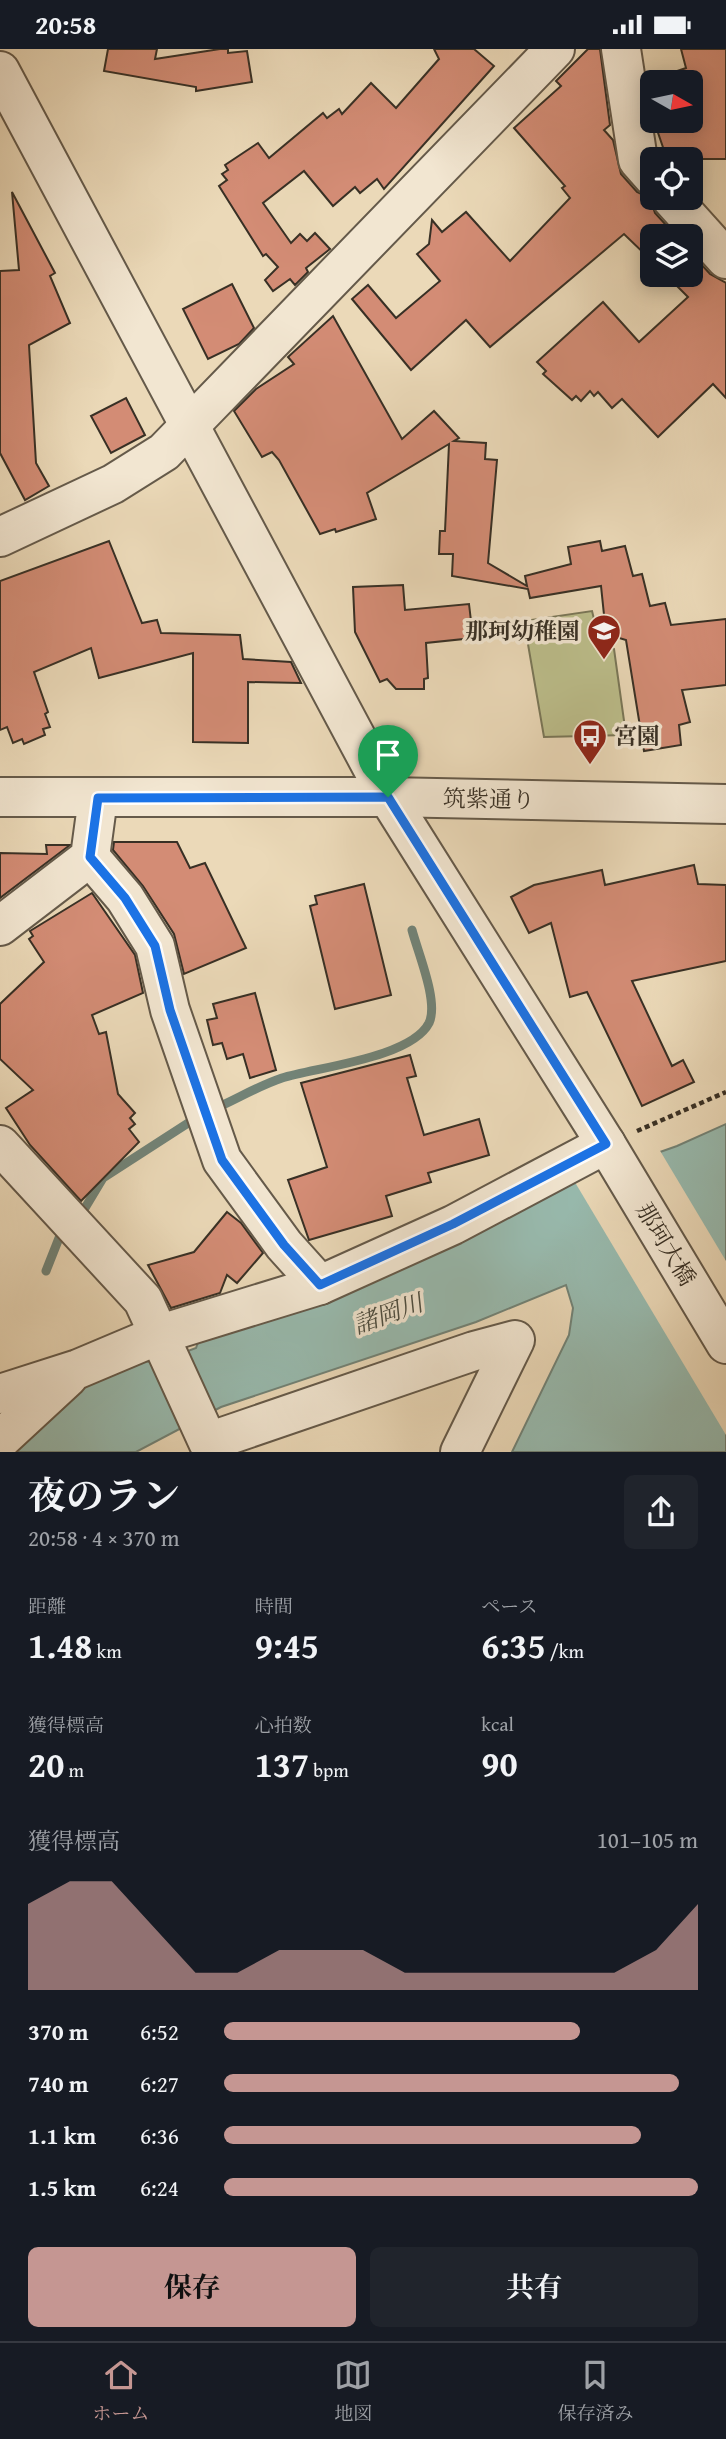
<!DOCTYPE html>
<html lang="ja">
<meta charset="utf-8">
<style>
body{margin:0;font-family:"Gentium Book Plus","Noto Serif JP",serif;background:#20242c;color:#f1f3f6;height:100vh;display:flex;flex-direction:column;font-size:26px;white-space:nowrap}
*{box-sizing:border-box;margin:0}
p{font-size:23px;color:#9ea1a6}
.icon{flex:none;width:38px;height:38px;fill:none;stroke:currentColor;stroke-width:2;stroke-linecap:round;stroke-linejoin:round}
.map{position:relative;height:1403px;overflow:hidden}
.panel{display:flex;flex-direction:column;background:#171b24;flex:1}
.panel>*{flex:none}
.needle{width:46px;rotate:99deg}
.fabs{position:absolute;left:640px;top:21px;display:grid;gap:14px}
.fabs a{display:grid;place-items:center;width:63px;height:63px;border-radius:10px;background:#171b24;box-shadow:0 4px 18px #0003;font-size:35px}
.pin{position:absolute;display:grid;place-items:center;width:60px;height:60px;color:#fff;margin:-72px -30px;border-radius:50% 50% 50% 0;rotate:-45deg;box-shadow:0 0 7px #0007}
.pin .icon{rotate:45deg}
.round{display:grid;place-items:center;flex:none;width:74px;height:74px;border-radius:10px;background:#20242c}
.overview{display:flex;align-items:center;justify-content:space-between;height:119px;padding:0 28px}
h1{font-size:38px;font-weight:700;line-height:52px}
.stats{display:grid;grid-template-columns:repeat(3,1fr);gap:10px;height:119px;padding:7px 28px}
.stats div{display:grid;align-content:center}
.stats b{font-size:35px;font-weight:700}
.stats small{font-size:19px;font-weight:400}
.stats p{font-size:19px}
.chart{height:196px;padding:14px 28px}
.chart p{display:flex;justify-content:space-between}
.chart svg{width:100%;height:126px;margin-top:7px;fill:#c59692;opacity:.7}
.cta{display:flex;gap:14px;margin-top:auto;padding:14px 28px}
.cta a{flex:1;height:80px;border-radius:10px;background:#c59692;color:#111;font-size:28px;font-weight:700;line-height:80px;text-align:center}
.cta a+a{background:#20242c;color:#f1f3f6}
ul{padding:0 28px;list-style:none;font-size:23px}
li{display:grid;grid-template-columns:112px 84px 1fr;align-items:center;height:52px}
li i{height:18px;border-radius:9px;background:#c59692}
.status{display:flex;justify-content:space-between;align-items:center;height:49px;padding:0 35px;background:#171b24;direction:ltr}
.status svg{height:19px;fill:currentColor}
.tabs{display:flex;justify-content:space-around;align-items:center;height:98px;border-top:2px solid #363941;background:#171b24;font-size:19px;color:#9ea1a6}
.tabs a{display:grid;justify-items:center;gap:4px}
.tabs .active{color:#c59692}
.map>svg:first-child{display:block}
</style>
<div class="status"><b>20:58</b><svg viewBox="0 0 49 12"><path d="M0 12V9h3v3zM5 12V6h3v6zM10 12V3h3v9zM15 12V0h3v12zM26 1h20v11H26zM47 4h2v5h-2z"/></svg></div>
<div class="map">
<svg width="726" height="1403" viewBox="0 0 726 1403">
<rect width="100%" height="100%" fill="#ebd9b8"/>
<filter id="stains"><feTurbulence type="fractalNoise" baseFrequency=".00286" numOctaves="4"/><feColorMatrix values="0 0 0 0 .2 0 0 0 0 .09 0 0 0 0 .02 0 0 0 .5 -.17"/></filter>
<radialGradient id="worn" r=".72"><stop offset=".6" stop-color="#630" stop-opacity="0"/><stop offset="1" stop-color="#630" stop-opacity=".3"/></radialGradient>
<!-- green -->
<polygon fill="#bcbe8b" stroke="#7a7758" stroke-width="2" points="592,562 600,594 614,600 626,686 544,688 524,572"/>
<!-- water -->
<polygon fill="#98baae" stroke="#728377" stroke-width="2" points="726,1075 726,1403 512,1403 569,1286 573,1259 566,1236 476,1273 221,1358 136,1403 5,1403 78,1339 139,1311 156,1314 196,1299 201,1285 575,1133 677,1097"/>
<!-- pier -->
<polygon fill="#ebd9b8" points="659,1100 726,1212 726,1386 573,1130"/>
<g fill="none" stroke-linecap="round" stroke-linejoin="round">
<!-- stream -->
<g stroke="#728377" stroke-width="9">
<path d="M 214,1060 C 237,1050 258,1037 282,1029 C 318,1018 411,1009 429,974 C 439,953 418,904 412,881"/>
<polyline points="76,1167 85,1159 103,1129 199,1067"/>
<polyline points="46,1222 63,1179"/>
</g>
</g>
<!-- building -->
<g fill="#d38c75" stroke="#383025" stroke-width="2">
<polygon points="108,0 157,0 155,10 220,0 228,0 228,4 247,2 252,33 196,42 196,38 104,22"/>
<polygon points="434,0 474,0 494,17 384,140 377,130 360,144 355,138 333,157 304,122 263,154 291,194 300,185 307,192 315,184 330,200 306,219 308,223 295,236 290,230 273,242 265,231 278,218 266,205 263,207 219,137 227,131 222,125 228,121 225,116 258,94 269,109 323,64 327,69 339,60 342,65 371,34 396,59 439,10"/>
<polygon points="588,0 600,0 610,76 604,81 613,91 621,125 637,143 650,149 655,164 676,187 653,187 653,213 624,185 490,298 466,271 411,321 352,250 368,236 396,269 440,232 417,205 429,195 432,171 442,183 466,163 510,212 570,149 562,139 565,137 514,79 561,37 556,32"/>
<polygon points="681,0 726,0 726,110 667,110 654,72 691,72 691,33 653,33 653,63 648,32 686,19"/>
<polygon points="12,143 55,224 50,227 70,274 29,296 36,414 49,437 25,451 0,404 0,222 19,221"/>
<polygon points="691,204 710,225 726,234 726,349 713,335 658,388 622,350 612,359 598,343 594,347 590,342 581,352 576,347 572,351 543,325 546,322 537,313 603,253 639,293 688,248 666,226 691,226"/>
<polygon points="232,235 254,279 239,295 208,310 183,260"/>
<polygon points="333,267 402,390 434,362 459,389 454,392 486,394 485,410 497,411 488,514 527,537 525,527 571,515 568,498 600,492 602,502 625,497 633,527 642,525 650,557 665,554 671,576 726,570 726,636 682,641 690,673 679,676 681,696 644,702 626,591 606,585 601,537 530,549 528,540 452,527 453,505 439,505 440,482 445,482 449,395 367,444 376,470 336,483 335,480 320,485 279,411 272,403 262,408 234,362 256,340 294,315 288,308"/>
<polygon points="126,349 145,386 111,404 91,367"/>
<polygon points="109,492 142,574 157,571 161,584 240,586 243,610 291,613 301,634 248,633 248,694 193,693 193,604 99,629 91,599 34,623 48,663 45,665 50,678 43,680 45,686 24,695 22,690 13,694 7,678 0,681 0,532"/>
<polygon points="403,536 405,561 469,555 473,589 426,594 428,629 424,630 424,640 396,640 387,630 380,633 355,583 353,538"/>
<polygon points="114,793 177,793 190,819 205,814 246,899 184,925 174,885 143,837 113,801"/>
<polygon points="46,796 70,796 0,849 0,804 47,805"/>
<polygon points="694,816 698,835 726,836 726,912 632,932 672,1017 683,1011 694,1033 642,1057 587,943 570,948 551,874 529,884 511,848 534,836 602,821 605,836"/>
<polygon points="364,835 391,946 335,960 310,857 317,855 315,847"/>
<polygon points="92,844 135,906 143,944 92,966 99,985 106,983 118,1045 135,1064 130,1069 135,1075 129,1080 139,1093 81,1152 30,1096 6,1059 33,1041 0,1010 0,955 44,913 29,890 33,887 30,882"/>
<polygon points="255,944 276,1021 250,1029 243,1005 227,1010 222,994 213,996 207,971 217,969 213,955"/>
<polygon points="410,1006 416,1027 407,1029 424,1086 479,1070 489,1106 428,1124 431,1133 386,1147 392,1167 309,1191 288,1131 327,1118 301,1034"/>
<polygon points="227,1163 241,1174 263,1204 237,1234 227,1226 220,1244 171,1259 148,1216 194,1203"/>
</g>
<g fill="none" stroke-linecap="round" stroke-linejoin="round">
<!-- minor casing -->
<g stroke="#655a4a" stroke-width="42">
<g id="minor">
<polyline points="621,0 638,111 653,128"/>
<polyline points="0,22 388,748 606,1095 726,1295"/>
<polyline points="671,149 726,210"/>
<polyline points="0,488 113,435 164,403 555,0"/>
<polyline points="0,748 388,748 726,755"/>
<polyline points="90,808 125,849 155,897 170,961 222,1111 284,1196 320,1236"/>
<polyline points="0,877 90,808 98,749"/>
<polyline points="0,1096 143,1251 208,1393 474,1302 515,1291 460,1403"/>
<polyline points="0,1345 78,1320 161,1285 320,1236 453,1176 606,1095"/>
<polyline points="0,1391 68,1328"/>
</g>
</g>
<!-- path -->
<polyline stroke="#383025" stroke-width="4.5" stroke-dasharray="5 3.5" stroke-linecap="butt" points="637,1082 726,1043"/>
<!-- minor -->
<use href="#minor" stroke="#f2e6d1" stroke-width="38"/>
</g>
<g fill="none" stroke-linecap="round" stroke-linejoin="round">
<!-- route casing -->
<g stroke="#fff" stroke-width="14">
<polygon id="route" points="388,748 606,1095 453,1175 320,1236 284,1196 222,1111 170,961 155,897 125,849 90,808 98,749"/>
</g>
<!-- route -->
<use href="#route" stroke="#1a73e8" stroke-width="9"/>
</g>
<!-- icons -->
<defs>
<g id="school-pin" transform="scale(1.75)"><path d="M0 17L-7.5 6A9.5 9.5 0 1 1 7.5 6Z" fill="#8f2418" stroke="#f2e6d1"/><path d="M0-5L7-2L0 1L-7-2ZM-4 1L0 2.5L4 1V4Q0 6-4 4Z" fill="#fff"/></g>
<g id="bus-pin" transform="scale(1.75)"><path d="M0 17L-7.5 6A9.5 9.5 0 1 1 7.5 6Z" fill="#8f2418" stroke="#f2e6d1"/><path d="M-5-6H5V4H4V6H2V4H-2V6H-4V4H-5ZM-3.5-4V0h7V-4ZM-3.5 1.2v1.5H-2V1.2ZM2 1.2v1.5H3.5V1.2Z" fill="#fff"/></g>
</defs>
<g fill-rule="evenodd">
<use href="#school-pin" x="604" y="582"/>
<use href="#bus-pin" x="590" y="687"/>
</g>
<g text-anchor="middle" stroke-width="7" stroke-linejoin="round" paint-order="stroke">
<!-- poi labels -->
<g font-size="23" font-weight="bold" fill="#383025" stroke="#f2e6d1" text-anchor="end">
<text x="580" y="590">那珂幼稚園</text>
<text x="614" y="695" text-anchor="start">宮園</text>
</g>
<!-- street labels -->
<g font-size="23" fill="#383025" stroke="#f2e6d1">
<text transform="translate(489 750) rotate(1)" y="8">筑紫通り</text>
<text transform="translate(666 1195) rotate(59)" y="8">那珂大橋</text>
</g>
<!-- water labels -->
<g font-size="24" font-style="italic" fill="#4b4c40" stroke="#f2e6d1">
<text transform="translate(388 1265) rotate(-20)" y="8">諸岡川</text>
</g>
</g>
<rect width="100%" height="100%" filter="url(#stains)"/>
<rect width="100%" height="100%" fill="url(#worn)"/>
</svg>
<div class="fabs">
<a><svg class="needle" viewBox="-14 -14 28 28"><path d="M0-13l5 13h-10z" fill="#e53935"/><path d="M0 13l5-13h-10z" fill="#9ea1a6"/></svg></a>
<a><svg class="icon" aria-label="locate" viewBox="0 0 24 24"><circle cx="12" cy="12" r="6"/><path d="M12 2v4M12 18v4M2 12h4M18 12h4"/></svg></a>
<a><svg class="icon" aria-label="layers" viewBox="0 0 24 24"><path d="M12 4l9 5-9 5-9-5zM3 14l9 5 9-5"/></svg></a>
</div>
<div class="pin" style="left:388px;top:748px;background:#1e9e55"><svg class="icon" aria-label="arrive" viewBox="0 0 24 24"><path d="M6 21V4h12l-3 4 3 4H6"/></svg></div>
</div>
<section class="panel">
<div class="overview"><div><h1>夜のラン</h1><p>20:58 · 4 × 370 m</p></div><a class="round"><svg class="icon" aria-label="share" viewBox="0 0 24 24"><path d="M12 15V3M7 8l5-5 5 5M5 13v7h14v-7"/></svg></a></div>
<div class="stats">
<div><p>距離</p><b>1.48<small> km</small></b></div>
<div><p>時間</p><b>9:45</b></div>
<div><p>ペース</p><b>6:35<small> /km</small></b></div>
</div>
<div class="stats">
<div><p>獲得標高</p><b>20<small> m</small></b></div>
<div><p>心拍数</p><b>137<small> bpm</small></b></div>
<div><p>kcal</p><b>90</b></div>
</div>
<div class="chart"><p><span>獲得標高</span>101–105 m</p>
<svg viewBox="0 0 160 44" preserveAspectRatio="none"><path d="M0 44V14L10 6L20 6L30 22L40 38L50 38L60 30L70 30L80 30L90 38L100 38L110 38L120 38L130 38L140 38L150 30L160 14V44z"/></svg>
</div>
<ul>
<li><b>370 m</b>6:52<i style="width:75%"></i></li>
<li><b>740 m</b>6:27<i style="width:96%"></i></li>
<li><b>1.1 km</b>6:36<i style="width:88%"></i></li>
<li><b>1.5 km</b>6:24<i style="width:100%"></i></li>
</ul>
<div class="cta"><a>保存</a><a>共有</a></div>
</section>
<nav class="tabs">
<a class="active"><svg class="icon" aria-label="home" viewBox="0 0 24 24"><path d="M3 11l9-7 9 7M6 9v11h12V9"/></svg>ホーム</a>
<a><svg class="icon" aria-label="map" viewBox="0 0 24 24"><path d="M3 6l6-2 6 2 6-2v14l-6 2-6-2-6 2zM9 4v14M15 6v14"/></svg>地図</a>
<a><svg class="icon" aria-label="saved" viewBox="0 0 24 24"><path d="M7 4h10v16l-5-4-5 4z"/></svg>保存済み</a>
</nav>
